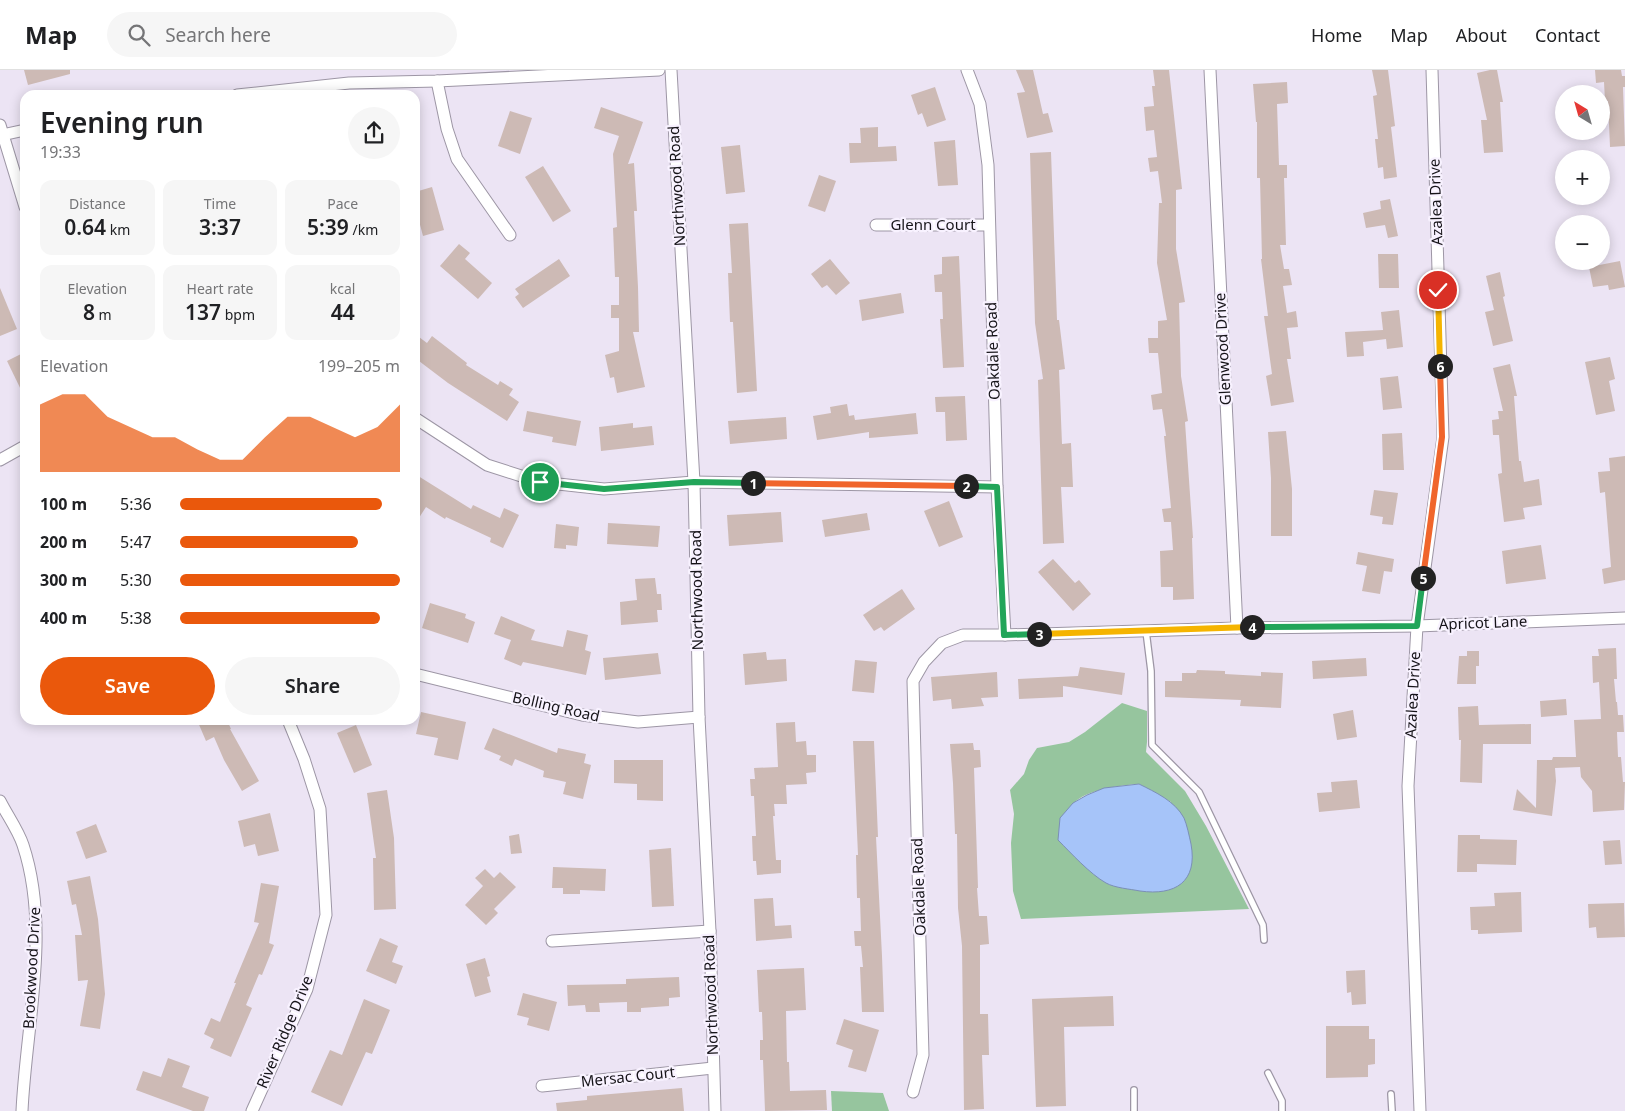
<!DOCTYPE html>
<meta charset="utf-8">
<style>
body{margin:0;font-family:"Noto Sans",sans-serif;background:#f6f6f6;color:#202124;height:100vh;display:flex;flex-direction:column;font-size:19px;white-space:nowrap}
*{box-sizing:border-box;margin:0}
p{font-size:16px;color:#757577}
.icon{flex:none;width:28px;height:28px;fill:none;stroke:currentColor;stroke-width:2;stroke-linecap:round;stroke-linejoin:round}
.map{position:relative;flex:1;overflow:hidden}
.panel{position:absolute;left:20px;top:20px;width:400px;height:635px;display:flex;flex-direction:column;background:#fff;border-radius:15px;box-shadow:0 2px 12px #0003}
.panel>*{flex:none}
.needle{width:32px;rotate:323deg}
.fabs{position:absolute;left:1555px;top:15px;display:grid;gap:10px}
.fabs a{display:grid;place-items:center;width:55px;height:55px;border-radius:50%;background:#fff;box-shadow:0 2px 12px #0003;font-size:25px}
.pin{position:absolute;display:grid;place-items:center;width:42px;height:42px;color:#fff;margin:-21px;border:2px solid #fff;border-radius:50%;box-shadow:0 1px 5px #0007}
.km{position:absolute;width:25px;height:25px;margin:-12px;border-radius:50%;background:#222;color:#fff;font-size:14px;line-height:25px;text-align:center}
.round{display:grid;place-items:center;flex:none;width:52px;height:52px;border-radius:26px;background:#f6f6f6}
.head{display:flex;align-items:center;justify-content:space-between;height:85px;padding:0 20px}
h1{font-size:28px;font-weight:600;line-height:38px}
.stats{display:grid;grid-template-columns:repeat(3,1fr);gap:8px;height:85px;padding:5px 20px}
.stats div{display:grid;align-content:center;border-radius:12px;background:#f6f6f6;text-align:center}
.stats b{font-size:21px;font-weight:600}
.stats small{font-size:14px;font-weight:400}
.stats p{font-size:14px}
.chart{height:140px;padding:10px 20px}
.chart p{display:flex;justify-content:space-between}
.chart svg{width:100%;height:90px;margin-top:5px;fill:#ea580c;opacity:.7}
.cta{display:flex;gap:10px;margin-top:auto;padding:10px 20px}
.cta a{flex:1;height:58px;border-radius:30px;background:#ea580c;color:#fff;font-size:20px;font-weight:600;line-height:58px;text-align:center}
.cta a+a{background:#f6f6f6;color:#202124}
ul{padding:0 20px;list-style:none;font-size:16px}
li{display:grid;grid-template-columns:80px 60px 1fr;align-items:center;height:38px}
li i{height:12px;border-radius:6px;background:#ea580c}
header{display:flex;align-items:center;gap:30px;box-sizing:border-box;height:70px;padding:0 25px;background:#fff;border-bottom:1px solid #e0e0e0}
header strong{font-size:24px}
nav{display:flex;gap:28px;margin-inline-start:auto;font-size:18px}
.search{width:350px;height:45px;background:#f6f6f6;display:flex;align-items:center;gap:12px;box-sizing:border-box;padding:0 18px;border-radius:28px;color:#757577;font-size:19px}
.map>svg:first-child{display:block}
</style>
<header>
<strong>Map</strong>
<div class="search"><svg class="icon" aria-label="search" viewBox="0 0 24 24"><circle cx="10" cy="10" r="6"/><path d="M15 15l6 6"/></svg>Search here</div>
<nav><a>Home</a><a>Map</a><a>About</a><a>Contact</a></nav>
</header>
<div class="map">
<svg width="1625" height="1041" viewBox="0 0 1625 1041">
<rect width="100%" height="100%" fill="#ece4f4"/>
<!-- green -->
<g fill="#96c59e" fill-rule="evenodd">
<path d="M 1122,633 L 1147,641 L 1147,672 L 1146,682 L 1185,721 L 1206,756 L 1249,839 L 1021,849 L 1013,821 L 1011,773 L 1014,744 L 1010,720 L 1024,704 L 1029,690 L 1037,678 L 1069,672 L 1085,662 ZM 1139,714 L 1171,732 L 1107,813 L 1080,792 L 1058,770 C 1062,761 1068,741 1073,734 C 1084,720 1122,715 1139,714 Z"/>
<polygon points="831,1021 883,1023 889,1041 832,1041"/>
</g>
<!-- water -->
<path fill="#a6c4f9" stroke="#7b8fb6" d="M 1139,714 C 1155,722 1175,731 1184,748 C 1187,755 1189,765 1191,774 C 1198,812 1175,826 1140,821 C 1130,819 1115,818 1106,813 C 1090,804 1071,783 1058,770 L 1060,748 L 1073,733 L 1087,725 L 1104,718 Z"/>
<!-- building -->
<g fill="#cdbab5">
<polygon points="24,0 70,0 70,4 28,15"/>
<polygon points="1016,0 1033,0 1043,44 1048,43 1053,62 1027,68 1017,23 1025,22"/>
<polygon points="1153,0 1169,0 1182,119 1176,120 1176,179 1185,232 1179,233 1181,306 1188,351 1185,352 1193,468 1192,468 1194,529 1173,530 1173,517 1161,517 1160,481 1173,480 1171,452 1164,452 1162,439 1171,438 1164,366 1166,366 1162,339 1153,340 1151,325 1162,323 1158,283 1149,283 1148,268 1158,268 1158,251 1167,250 1157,193 1159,133 1162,133 1158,101 1150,102 1148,88 1157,87 1154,60 1146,61 1144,37 1154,36 1152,16 1155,16"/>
<polygon points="1372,0 1388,0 1395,56 1391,57 1397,107 1384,109 1383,97 1378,98 1375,69 1378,69 1373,26 1377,25"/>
<polygon points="1490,0 1497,0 1503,32 1500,32 1503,82 1484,83 1481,50 1487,50 1477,3"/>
<polygon points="1595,0 1621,0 1622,6 1625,6 1625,17 1623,17 1625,76 1610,77 1608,31 1605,31 1604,12 1596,13"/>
<polygon points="1287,12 1288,33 1277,34 1279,95 1287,95 1287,108 1284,108 1286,175 1280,175 1284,199 1289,199 1292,215 1283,216 1287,243 1296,241 1298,257 1287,258 1291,289 1287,289 1294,332 1271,336 1266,306 1272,304 1264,246 1268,246 1261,189 1262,189 1260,108 1257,108 1257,52 1256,52 1253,14"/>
<polygon points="935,17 946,50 927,57 922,43 918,45 911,25"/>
<polygon points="601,37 643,52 628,94 634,93 637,141 634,141 638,217 639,262 633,262 645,317 617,323 614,307 610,308 605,285 619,281 619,248 611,248 611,235 619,235 619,207 615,207 613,158 617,157 613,84 619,66 594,58"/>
<polygon points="510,41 532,48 520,84 498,76"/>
<polygon points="878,57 878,77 896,76 897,91 850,93 849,73 861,73 860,58"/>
<polygon points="955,70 958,115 938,116 934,72"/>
<polygon points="740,75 745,122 726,124 721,77"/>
<polygon points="1051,82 1057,250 1059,250 1065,299 1059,300 1062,374 1071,373 1073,417 1061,417 1064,473 1043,474 1038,310 1043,309 1035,253 1030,83"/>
<polygon points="543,96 571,141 553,152 525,107"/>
<polygon points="819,105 836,111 825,142 808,136"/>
<polygon points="432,117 444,160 423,166 419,151 415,152 415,122"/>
<polygon points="1390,129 1398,166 1388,168 1385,155 1366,158 1363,143 1381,139 1380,131"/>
<polygon points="748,153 757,321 737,323 733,252 730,252 728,203 732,203 729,154"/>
<polygon points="459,174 470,183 465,189 492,213 478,229 440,196"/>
<polygon points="1378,184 1398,184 1399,218 1379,218"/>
<polygon points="959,186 964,297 943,298 940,249 943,249 942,222 935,222 934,205 942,204 942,187"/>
<polygon points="559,189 570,206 523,238 515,227 519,224 515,219"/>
<polygon points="830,189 850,213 836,225 827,215 822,218 811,204"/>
<polygon points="1620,191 1625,217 1609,220 1608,215 1593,217 1589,197"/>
<polygon points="1500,202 1505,226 1503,227 1513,271 1493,276 1485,242 1494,240 1486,206"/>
<polygon points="0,218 17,259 0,266"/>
<polygon points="901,223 904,243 862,251 859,230"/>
<polygon points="1399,240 1403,277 1387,279 1386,269 1363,272 1364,286 1347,287 1345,262 1383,260 1381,242"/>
<polygon points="415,264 427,273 432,266 467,293 466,295 498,315 500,311 513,319 509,325 519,332 507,351 448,313 415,288"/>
<polygon points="25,282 25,328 7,291"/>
<polygon points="1610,287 1615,309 1609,311 1615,341 1596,345 1585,292"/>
<polygon points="1510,294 1517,326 1514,326 1519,391 1521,391 1524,412 1539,409 1542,435 1523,438 1525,449 1504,452 1498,404 1502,403 1499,365 1493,365 1492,350 1499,349 1498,341 1503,341 1493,298"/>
<polygon points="1398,306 1402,338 1383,340 1380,308"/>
<polygon points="965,326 967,370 946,371 945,342 936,342 935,327"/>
<polygon points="847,334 849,346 854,345 855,350 916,343 918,364 869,368 869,362 817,370 813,346 831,343 830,337"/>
<polygon points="527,341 581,351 576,376 552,372 553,367 523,361"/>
<polygon points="786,347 787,369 730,374 728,351"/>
<polygon points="633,353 633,358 652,356 654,375 601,381 599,357"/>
<polygon points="1286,361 1292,419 1292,466 1271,466 1271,408 1268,362"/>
<polygon points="1402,363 1404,400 1383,400 1382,364"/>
<polygon points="1625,386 1625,510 1604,514 1602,499 1611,497 1605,422 1600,423 1598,402 1610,401 1609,388"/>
<polygon points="415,404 471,439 473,435 500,448 504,438 519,445 503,478 490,472 491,468 446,447 445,449 426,437 415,454"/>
<polygon points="1374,420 1398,423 1393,455 1382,454 1383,447 1370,445"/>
<polygon points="949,431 963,467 939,477 924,441"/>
<polygon points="781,442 783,472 729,476 727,445"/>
<polygon points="867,443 870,460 825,467 822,450"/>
<polygon points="608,453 660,456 658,477 607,474"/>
<polygon points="556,454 579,457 577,476 566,475 566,479 554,478"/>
<polygon points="1541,475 1546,509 1506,514 1502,481"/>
<polygon points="1358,482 1394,489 1392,502 1384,501 1380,524 1362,521 1367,496 1356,494"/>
<polygon points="1053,489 1075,513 1079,510 1091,524 1073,541 1038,502"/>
<polygon points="655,508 657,524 661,524 662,540 657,540 658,552 621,555 620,532 637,530 635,509"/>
<polygon points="902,519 915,539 884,561 881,557 874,561 863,545"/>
<polygon points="430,533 466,544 465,548 475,552 468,573 422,558"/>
<polygon points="501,546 535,560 531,570 563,577 567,560 588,565 585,580 591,582 586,605 523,592 521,596 504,589 511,570 494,564"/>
<polygon points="1616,578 1617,609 1614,609 1616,632 1617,632 1618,645 1623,645 1624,662 1617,662 1618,687 1621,687 1623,712 1625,712 1624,740 1593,742 1592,721 1581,707 1580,697 1555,698 1556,711 1552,746 1513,740 1517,719 1536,738 1537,690 1552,690 1553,687 1576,687 1574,650 1601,649 1599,612 1593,613 1592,586 1599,586 1598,579"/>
<polygon points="1467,581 1479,581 1479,596 1476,596 1476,614 1457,614 1459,586 1467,586"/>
<polygon points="766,582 767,590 786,589 787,611 745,615 743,584"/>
<polygon points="658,583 661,604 605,610 603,588"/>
<polygon points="1366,588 1367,606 1313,609 1312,591"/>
<polygon points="855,590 877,592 874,623 852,621"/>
<polygon points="1080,597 1125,603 1122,625 1063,616 1063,627 1019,629 1018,609 1078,606"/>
<polygon points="1197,600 1225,601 1225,604 1261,606 1261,602 1283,603 1281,638 1240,636 1241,630 1165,627 1165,611 1182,611 1182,603 1196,603"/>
<polygon points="997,602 998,627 981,628 984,636 952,639 951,629 933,631 931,607"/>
<polygon points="1566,629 1567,645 1541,647 1540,631"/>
<polygon points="1478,636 1479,655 1531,654 1531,674 1483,674 1482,713 1460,712 1461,670 1459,670 1458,637"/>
<polygon points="1353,640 1357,667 1337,670 1333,644"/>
<polygon points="421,642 466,652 458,690 434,685 438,668 416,664"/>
<polygon points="197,650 227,650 231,659 230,659 259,711 242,721 224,690 214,667 206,671"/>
<polygon points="795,652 796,672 806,671 807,685 816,685 816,702 806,703 807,714 786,715 787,734 774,734 775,746 773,746 776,790 781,790 781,803 757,805 756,791 753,791 752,766 756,766 754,726 751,726 750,709 755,709 754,698 778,697 776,653"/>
<polygon points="356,655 372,695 354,703 337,663"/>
<polygon points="493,658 557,683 558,678 586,684 584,693 591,695 583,729 563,724 566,712 543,707 544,701 515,689 512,696 499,690 501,686 484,679"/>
<polygon points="853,671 874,671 878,767 876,767 882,886 884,942 862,942 860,897 863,897 861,876 855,876 854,861 861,861 860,828 857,828 856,785 858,785"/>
<polygon points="973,673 974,680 980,680 981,697 974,698 978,818 977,818 979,846 987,846 989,874 980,875 980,944 988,944 989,985 982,985 984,1039 964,1040 962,876 958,838 957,764 955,764 953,713 950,674"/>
<polygon points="614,690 663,690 663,731 637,730 637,714 614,713"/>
<polygon points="1357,710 1360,738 1319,742 1317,723 1332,722 1331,712"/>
<polygon points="387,720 394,768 396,839 374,840 373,788 376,788 367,723"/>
<polygon points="270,743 279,781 258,786 255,774 244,777 238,751"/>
<polygon points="96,754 107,782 86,789 76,762"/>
<polygon points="519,764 522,783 511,784 509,766"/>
<polygon points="1458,765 1480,765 1480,769 1517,770 1516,795 1477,794 1477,802 1457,802"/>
<polygon points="1620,770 1622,794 1605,795 1603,771"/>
<polygon points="671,778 674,836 652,837 649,780"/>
<polygon points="553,797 606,799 605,821 580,820 580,824 563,824 563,818 552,818"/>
<polygon points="485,799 494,808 500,802 516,817 494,839 498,843 486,855 465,835 483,816 475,808"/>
<polygon points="90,806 98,849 105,924 100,959 80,956 88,910 78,911 75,865 82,865 76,834 72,835 67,811"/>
<polygon points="261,813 279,816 269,873 274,875 262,905 259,904 246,935 252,938 231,987 210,978 214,969 204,964 211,948 220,952 236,913 234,913 259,853 254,852"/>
<polygon points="1521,822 1522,862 1478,864 1478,860 1471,860 1470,837 1495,836 1494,823"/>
<polygon points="773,828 775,856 791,855 792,868 756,871 754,829"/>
<polygon points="1624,833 1625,867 1597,868 1596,857 1589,858 1588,834"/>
<polygon points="380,868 398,876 392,892 403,896 396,914 366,901"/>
<polygon points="485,888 490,906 487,907 491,922 475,927 466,894"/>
<polygon points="804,898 806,940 786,941 787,992 789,992 790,1021 826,1020 827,1040 765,1041 763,990 760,990 760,970 763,970 762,942 759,942 757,900"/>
<polygon points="1365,900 1366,934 1352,935 1351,922 1347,923 1346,901"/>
<polygon points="679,907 680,927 669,928 669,936 641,938 641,942 627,942 627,932 599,933 600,942 586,942 585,935 568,936 567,915 626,914 626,909"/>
<polygon points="523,923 557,932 549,961 527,955 529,948 517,945"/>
<polygon points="1113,926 1114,956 1064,957 1066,1036 1036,1037 1032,929"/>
<polygon points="364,929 390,940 372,984 366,982 342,1036 311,1022 330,980 342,985"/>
<polygon points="844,949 879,960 866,1002 848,997 853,980 836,974"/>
<polygon points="1326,956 1369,956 1369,969 1375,969 1375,994 1368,995 1368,1007 1326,1008"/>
<polygon points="168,988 190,996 182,1017 209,1027 204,1041 193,1041 136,1020 143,1001 161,1007"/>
<polygon points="682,1018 684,1041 557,1041 556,1033 587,1030 587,1026"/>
</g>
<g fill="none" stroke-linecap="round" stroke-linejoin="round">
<!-- lane casing -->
<g stroke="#9d96a5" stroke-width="8">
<g id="lane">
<polyline points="1146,561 1151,601 1152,675 1199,722 1263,855 1264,870"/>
<polyline points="1268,1003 1282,1031 1282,1041"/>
<polyline points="1391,1024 1392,1041"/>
<polyline points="1134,1041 1134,1020"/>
</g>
</g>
<!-- street casing -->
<g stroke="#9d96a5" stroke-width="13">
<g id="street">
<polyline points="671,0 694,412 699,647 710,861 715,1041"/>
<polyline points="967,0 980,34 988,95 997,417 1005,565"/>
<polyline points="1210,0 1237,558"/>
<polyline points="437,11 447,59 457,89 510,165"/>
<polyline points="237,25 349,13 437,11 659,0"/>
<polyline points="0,55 25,137"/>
<polyline points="2,65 25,60"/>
<polyline points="876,155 989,155"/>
<polyline points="415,348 487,395 540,412 604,419 694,412 997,417"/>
<polyline points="0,390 25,376"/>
<polyline points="415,604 582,645 638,652 699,647"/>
<path d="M 0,731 C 7,745 18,760 23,775 C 51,859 26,955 22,1041"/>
<polyline points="552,871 710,861"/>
<polyline points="542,1016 713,998"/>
<polyline points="913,1022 923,985 913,611 924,592 942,573 963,565 1005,565 1237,558 1417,556 1625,548"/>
<polyline points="252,1041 307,919 326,845 320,739 304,689 288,650"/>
<polyline points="1420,1041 1408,716 1417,556 1443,367 1432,0"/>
</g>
</g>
<!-- lane -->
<use href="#lane" stroke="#fff" stroke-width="5.5"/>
<!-- street -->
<use href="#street" stroke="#fff" stroke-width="11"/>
</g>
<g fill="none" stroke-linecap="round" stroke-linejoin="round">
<!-- split-1 casing -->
<g stroke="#fff" stroke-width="10">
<polyline id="split-1" points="540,412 604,419 694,412 753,413"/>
</g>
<!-- split-2 casing -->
<g stroke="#fff" stroke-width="10">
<polyline id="split-2" points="753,413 966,416"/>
</g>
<!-- split-3 casing -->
<g stroke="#fff" stroke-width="10">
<polyline id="split-3" points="966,416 997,417 1004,565 1039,564"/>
</g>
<!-- split-4 casing -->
<g stroke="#fff" stroke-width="10">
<polyline id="split-4" points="1039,564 1252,557"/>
</g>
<!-- split-5 casing -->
<g stroke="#fff" stroke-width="10">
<polyline id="split-5" points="1252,557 1417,556 1423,508"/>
</g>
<!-- split-6 casing -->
<g stroke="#fff" stroke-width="10">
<polyline id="split-6" points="1423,508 1442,367 1440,296"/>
</g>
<!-- split-7 casing -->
<g stroke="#fff" stroke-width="10">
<polyline id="split-7" points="1438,220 1440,296"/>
</g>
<!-- split-1 -->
<use href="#split-1" stroke="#22a559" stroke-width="6"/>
<!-- split-2 -->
<use href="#split-2" stroke="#f0652b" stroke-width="6"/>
<!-- split-3 -->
<use href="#split-3" stroke="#22a559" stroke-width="6"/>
<!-- split-4 -->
<use href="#split-4" stroke="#f5b400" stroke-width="6"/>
<!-- split-5 -->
<use href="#split-5" stroke="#22a559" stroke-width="6"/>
<!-- split-6 -->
<use href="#split-6" stroke="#f0652b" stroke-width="6"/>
<!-- split-7 -->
<use href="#split-7" stroke="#f5b400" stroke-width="6"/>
</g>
<g text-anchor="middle" stroke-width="4.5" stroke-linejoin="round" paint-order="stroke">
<!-- street labels -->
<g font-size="15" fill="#161419" stroke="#f8f2ff">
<text transform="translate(677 116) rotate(-93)" y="5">Northwood Road</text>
<text transform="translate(1436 132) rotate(-92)" y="5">Azalea Drive</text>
<text x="933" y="160">Glenn Court</text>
<text transform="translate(1223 279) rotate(-93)" y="5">Glenwood Drive</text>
<text transform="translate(993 281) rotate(-92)" y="5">Oakdale Road</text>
<text transform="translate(697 520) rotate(-91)" y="5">Northwood Road</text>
<text transform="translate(1483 553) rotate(-2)" y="5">Apricot Lane</text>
<text transform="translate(1413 625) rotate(-87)" y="5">Azalea Drive</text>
<text transform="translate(556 637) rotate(13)" y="5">Bolling Road</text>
<text transform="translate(919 817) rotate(-92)" y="5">Oakdale Road</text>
<text transform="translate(32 898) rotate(-87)" y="5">Brookwood Drive</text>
<text transform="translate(711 925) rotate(-92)" y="5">Northwood Road</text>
<text transform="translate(285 962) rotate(-67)" y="5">River Ridge Drive</text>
<text transform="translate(628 1007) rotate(-6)" y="5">Mersac Court</text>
</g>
</g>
</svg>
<div class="fabs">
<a><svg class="needle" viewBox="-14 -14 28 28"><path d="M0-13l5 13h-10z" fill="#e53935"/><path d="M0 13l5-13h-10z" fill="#757577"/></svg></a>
<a>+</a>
<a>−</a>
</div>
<div class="pin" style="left:540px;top:412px;background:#1e9e55"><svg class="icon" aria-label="arrive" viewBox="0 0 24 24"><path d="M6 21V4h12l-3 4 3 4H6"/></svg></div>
<div class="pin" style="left:1438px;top:220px;background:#d93025"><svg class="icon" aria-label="check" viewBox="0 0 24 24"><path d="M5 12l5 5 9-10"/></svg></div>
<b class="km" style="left:753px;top:413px">1</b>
<b class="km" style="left:966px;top:416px">2</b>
<b class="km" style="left:1039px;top:564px">3</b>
<b class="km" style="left:1252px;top:557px">4</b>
<b class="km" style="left:1423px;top:508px">5</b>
<b class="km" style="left:1440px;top:296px">6</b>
<section class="panel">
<div class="head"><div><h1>Evening run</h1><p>19:33</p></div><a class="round"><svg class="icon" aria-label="share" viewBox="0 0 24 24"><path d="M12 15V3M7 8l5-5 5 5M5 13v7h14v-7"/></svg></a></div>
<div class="stats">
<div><p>Distance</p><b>0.64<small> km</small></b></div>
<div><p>Time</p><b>3:37</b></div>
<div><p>Pace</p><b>5:39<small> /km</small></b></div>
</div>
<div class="stats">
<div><p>Elevation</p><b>8<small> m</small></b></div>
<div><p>Heart rate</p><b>137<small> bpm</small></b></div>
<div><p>kcal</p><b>44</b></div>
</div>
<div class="chart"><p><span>Elevation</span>199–205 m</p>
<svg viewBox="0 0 160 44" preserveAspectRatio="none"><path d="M0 44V11L10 6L20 6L30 17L40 22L50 27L60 27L70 33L80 38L90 38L100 27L110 17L120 17L130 22L140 27L150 22L160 11V44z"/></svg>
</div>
<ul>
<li><b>100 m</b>5:36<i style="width:92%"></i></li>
<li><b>200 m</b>5:47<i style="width:81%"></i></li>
<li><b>300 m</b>5:30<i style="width:100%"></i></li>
<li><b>400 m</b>5:38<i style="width:91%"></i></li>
</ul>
<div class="cta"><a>Save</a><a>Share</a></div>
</section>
</div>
